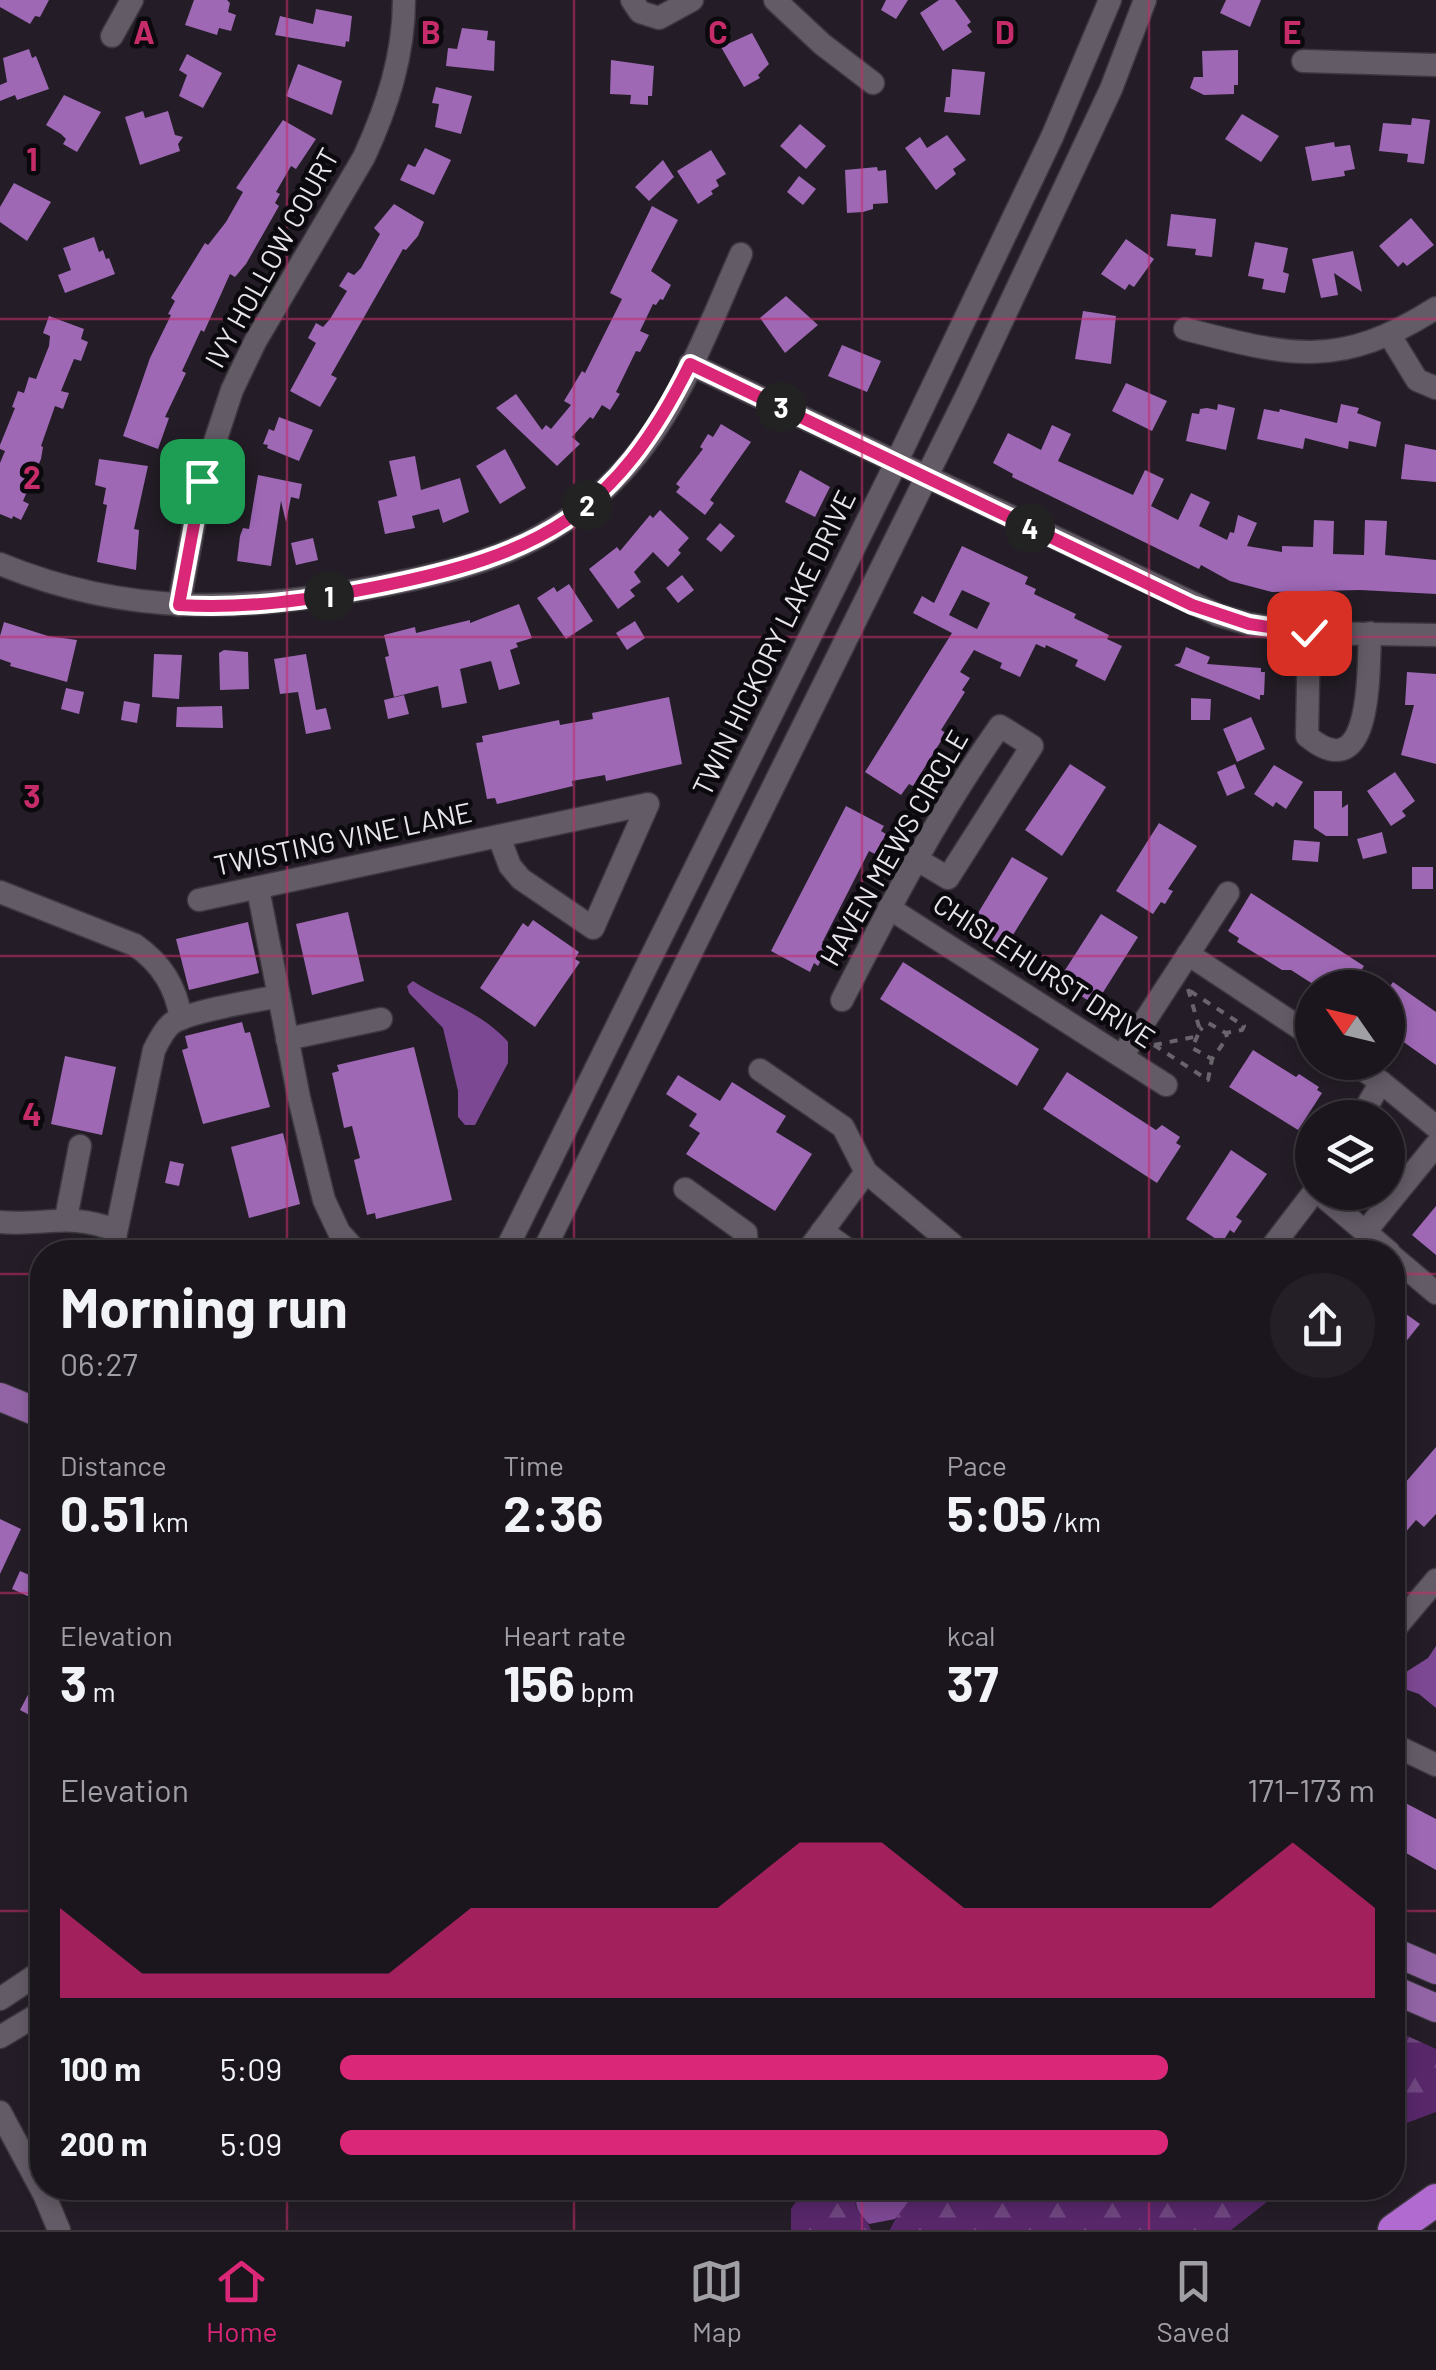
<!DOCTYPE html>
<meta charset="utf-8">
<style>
body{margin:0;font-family:Barlow,sans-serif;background:#241f26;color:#f1f3f6;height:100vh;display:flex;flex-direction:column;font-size:38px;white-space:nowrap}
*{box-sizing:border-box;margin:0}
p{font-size:32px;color:#a09fa4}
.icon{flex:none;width:55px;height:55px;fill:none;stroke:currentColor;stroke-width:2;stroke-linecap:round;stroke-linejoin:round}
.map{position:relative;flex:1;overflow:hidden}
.drawer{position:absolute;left:30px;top:1240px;width:1375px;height:960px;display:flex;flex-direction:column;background:#1b161d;border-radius:40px;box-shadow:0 5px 15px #0003,0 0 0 2px #39353b}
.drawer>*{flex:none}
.needle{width:65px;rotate:304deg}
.fabs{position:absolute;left:1295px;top:970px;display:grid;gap:20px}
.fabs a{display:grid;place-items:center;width:110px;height:110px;border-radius:50%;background:#1b161d;box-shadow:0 5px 15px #0003,0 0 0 2px #39353b;font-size:50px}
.pin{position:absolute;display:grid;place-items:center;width:85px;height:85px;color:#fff;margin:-42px;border-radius:20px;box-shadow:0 5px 15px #0006}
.km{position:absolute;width:50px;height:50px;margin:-25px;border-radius:50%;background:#222;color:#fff;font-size:28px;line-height:50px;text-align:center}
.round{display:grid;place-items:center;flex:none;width:105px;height:105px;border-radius:52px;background:#241f26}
.summary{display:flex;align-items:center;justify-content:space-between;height:170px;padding:0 30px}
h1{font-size:55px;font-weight:700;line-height:75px}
.figures{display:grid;grid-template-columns:repeat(3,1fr);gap:15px;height:170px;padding:10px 30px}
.figures div{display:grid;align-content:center}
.figures b{font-size:50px;font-weight:700}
.figures small{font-size:28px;font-weight:400}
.figures p{font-size:28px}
.chart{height:280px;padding:20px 30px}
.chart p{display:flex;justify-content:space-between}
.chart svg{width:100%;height:180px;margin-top:10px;fill:#db2777;opacity:.7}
ul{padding:0 30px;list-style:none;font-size:32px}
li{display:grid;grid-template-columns:160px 120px 1fr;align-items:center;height:75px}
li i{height:25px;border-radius:12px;background:#db2777}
.tab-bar{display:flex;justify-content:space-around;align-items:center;height:140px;border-top:2px solid #39353b;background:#1b161d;font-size:28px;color:#a09fa4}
.tab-bar a{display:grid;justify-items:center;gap:5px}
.tab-bar .selected{color:#db2777}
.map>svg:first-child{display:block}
</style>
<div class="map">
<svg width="1436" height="2230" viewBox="0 0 1436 2230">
<defs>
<pattern id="forest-firs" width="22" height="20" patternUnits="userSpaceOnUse" patternTransform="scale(2.5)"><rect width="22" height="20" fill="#57276a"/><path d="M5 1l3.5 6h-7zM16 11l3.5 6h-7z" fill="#6f467f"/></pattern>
</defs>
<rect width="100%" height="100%" fill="#241d27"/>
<!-- forest -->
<g fill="url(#forest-firs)">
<polygon points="1392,2029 1436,2049 1436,2112 1393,2128"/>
<path d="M 805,2188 L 862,2188 C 846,2211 864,2210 871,2230 L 791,2230 L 791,2209 Z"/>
<path d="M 928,2188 L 1285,2188 L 1231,2230 L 890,2230 C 898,2211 910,2198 928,2188 Z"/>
</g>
<!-- water -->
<g fill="#7d4893">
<path d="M 413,981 C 443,1001 482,1012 508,1042 L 508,1063 L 475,1125 L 465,1125 L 458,1117 L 458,1091 L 443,1028 L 409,993 L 407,986 Z"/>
<polygon points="1436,1646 1436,1708 1419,1694 1393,1685 1392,1681 1428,1658"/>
<path d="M 862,2188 L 928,2188 L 913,2196 L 895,2219 L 869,2224 C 857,2210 851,2204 862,2188 Z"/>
</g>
<!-- building -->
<g fill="#9e68b5" fill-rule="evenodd">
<polygon points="0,0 49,0 40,17 35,16 30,24 0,7"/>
<polygon points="194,0 227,0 230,3 228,12 236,15 231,31 219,28 217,35 185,25"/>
<polygon points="886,0 908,0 896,19 881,10"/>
<polygon points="939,0 955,0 971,22 967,25 972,32 943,51 920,13"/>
<polygon points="1226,0 1261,0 1250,27 1220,13"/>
<polygon points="316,9 352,16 349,42 346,41 345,47 275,35 280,16 313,24"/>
<polygon points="462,28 488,31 487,40 495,41 494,71 446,66 448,48 457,49"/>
<polygon points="752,33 769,64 758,75 760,78 744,87 721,47"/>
<polygon points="29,49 32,58 36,56 49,89 17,100 15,95 0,101 0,85 7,82 3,58"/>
<polygon points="1238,50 1238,85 1234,85 1234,94 1204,95 1190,88 1194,77 1203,77 1202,51"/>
<polygon points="187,54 222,73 203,108 179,96 187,75 179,70"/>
<polygon points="611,60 654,66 652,96 648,96 648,105 630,104 631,95 610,94"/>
<polygon points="298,64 342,81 332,115 286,96"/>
<polygon points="952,69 985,72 980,115 944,112 946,97 950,97"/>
<polygon points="436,87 472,96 461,134 435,127 439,104 432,103"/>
<polygon points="64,95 101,112 77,152 63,144 66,139 61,134 46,125"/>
<polygon points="143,111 145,118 168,111 175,135 183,137 178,144 180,151 140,165 125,117"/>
<polygon points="1242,114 1279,136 1261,162 1225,139"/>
<polygon points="1412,118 1430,120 1424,164 1407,162 1408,154 1379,151 1383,123 1411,125"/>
<polygon points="283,120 316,139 296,169 291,166 276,192 280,194 275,203 279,206 246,264 235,277 230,274 204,332 201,330 182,371 186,373 165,417 169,418 158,449 123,436 150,358 171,315 168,314 175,301 171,298 205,243 208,245 226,222 243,192 236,188"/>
<polygon points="800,124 826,146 806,169 780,146"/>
<polygon points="947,135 966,160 953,169 956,174 936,190 905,148 920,137 927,148"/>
<polygon points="1334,142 1335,147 1350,145 1355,169 1344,171 1345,176 1312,181 1305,147"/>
<polygon points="425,148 451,160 434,195 400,180 408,164 415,167"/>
<polygon points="711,150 726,174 716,180 719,186 711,191 713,194 698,204 677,171"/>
<polygon points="663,160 674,177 649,201 635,187"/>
<polygon points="877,167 878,171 886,170 888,203 873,204 873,209 863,212 847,213 845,170"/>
<polygon points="799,176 816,189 803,205 787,192"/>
<polygon points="14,183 51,202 27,241 0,222 0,207"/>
<polygon points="394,204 424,222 418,236 406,250 403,249 331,375 337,378 320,407 290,391 316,343 308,338 316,323 323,327 330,319 347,291 339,286 348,272 354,275 361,268 380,234 374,228"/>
<polygon points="652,206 678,220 651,271 671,285 663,300 660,299 656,305 653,304 640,331 649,335 640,352 636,351 616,392 620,394 610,410 602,405 593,419 590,417 572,437 580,444 557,466 496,408 516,394 542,430 546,425 551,429 571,405 564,401 582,371 585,373 622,299 610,293"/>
<polygon points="1171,214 1216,219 1212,257 1195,255 1196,249 1167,246"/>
<polygon points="1411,218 1434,245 1407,266 1403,262 1398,267 1379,246"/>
<polygon points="94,237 99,252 103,250 106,259 109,258 115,274 65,293 58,275 71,270 63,248"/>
<polygon points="1126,239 1154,259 1134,287 1129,284 1125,290 1101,274"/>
<polygon points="1255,242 1288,248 1283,272 1289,274 1285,293 1262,289 1264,279 1248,276"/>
<polygon points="1353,251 1362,292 1334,273 1338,295 1321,298 1312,259"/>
<polygon points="786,296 818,325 785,353 760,318"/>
<polygon points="1083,311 1116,316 1111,364 1075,359"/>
<polygon points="49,316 84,329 81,339 88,342 81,361 74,359 61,391 69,393 63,409 55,406 41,446 43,447 41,459 23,501 29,504 21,520 13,516 12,519 0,514 0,463 5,451 0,449 0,445 15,408 12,407 18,391 24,393 29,377 36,379 49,346 50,336 43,333"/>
<polygon points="842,345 881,361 867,392 828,376"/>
<polygon points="1126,383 1167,401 1152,431 1112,411"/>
<polygon points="1218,404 1235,408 1226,450 1186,441 1192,413 1199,414 1200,409 1207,408 1217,410"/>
<polygon points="1341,404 1359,408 1357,413 1381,422 1376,447 1349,441 1348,449 1305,438 1303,449 1257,439 1264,409 1279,412 1280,409 1337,423"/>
<polygon points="279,417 313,430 299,461 267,448 268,445 263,444 269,429 274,431"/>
<polygon points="721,424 751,442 710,500 714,503 705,515 676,492 680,487 676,484 703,449 700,447 708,434 713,437"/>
<polygon points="1052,425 1071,434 1058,461 1133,495 1145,470 1164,479 1151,506 1178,520 1191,493 1210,502 1199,526 1227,540 1230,532 1234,533 1238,515 1257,523 1247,546 1282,552 1282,546 1313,547 1314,520 1334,521 1333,554 1364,555 1365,520 1387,521 1385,555 1436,560 1436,594 1360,590 1272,592 1230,581 1201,565 1199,569 1012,477 1013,474 993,463 1008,433 1041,450"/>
<polygon points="1405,444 1436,450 1436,482 1401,479"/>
<polygon points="505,449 526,488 500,504 476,466"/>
<polygon points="415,456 421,490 460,478 469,512 443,523 439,509 412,516 415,528 385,534 378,501 397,496 389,461"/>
<polygon points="99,459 148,466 134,529 139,530 136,570 97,562 107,505 103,504 106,488 95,485"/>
<polygon points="800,470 830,487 815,517 785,502"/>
<polygon points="258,475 302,484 299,499 291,497 286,522 281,501 271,566 237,561 240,536 243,528 249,529"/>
<polygon points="660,510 689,538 678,550 681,553 668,567 653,552 634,572 641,582 630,590 635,596 618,609 589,569 617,547 620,551 650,515 653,518"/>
<polygon points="720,523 735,536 721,552 706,539"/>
<polygon points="313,538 318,560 296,565 291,543"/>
<path d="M 962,546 L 1028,577 L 1025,584 L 1036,589 L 1034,594 L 1076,614 L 1074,618 L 1109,635 L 1107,639 L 1122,646 L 1105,681 L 1075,666 L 1078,660 L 1046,645 L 1045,648 L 1036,644 L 1020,677 L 1000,668 L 1002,663 L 974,650 L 960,672 L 970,678 L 962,690 L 965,692 L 941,730 L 946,733 L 913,786 L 909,784 L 901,795 L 865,772 L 952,633 L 913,613 L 922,596 L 934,603 ZM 962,590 L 990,603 L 977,629 L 949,615 Z"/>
<polygon points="682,575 694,590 678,603 666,588"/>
<polygon points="569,584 593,621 566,639 537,598 554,587 557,592"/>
<polygon points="519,604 532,638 516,643 518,647 510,650 520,684 499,690 491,661 460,669 467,703 442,708 438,686 394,697 385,657 389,656 384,635 415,627 416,633 470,620 470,623"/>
<polygon points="635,621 645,638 627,650 616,633"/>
<polygon points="4,622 48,636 77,640 67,682 10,666 11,663 0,659 0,636"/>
<polygon points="1186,647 1210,657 1207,664 1261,668 1261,672 1265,672 1264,695 1260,695 1260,700 1174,665 1180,663"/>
<polygon points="224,650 248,652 249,689 220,690 219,653"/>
<polygon points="154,654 182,655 179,699 152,697"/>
<polygon points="306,654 316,710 326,708 331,729 306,734 298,692 280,694 274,659"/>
<polygon points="1407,672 1436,674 1436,764 1401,755 1414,705 1405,705"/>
<polygon points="66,688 84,692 79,714 61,709"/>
<polygon points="404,695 409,714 388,719 384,700"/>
<polygon points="669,697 682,764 606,781 605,775 572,781 573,786 497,804 495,798 487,799 476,743 483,742 482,736 559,720 560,725 593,719 592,713"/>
<polygon points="1191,698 1211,699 1210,720 1191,720"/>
<polygon points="124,701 140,704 137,723 121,720"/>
<polygon points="222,706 223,728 176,727 177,707"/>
<polygon points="1251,717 1265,749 1237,762 1223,729"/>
<polygon points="1070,764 1106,787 1062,856 1025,830"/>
<polygon points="1235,764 1245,788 1227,796 1217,772"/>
<polygon points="1274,765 1303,782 1286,809 1276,802 1273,807 1254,794"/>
<polygon points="1395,772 1415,801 1402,811 1406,816 1391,826 1367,791"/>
<polygon points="1314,791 1342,791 1342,808 1348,804 1348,836 1326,836 1314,828"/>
<polygon points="846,806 884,826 881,831 886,834 875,854 869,851 822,943 828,946 818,966 814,963 810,972 771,951"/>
<polygon points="1159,823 1197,846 1168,889 1173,891 1165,904 1161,902 1153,914 1116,891"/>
<polygon points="1382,832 1387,853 1363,859 1357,839"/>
<polygon points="1294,840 1320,842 1318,862 1292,860"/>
<polygon points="1012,857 1048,878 1005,948 967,924 976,911 978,913"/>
<rect x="1412" y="867" width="21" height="22"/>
<polygon points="1251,893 1364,966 1350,988 1319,988 1291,970 1282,970 1237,942 1239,938 1228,931"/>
<polygon points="348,912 364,981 312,995 296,924"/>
<polygon points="1101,914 1138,937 1095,1005 1058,981"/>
<polygon points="533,920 579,952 575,959 580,962 535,1027 480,988 523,923 528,927"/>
<polygon points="248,922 259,973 189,990 176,939"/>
<polygon points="903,962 1039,1049 1017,1086 880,999"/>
<polygon points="1393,982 1436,1012 1436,1065 1388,1031 1388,989"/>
<polygon points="242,1022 245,1033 250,1032 270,1107 203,1124 182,1050 188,1048 185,1036"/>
<polygon points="414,1047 452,1200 376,1219 375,1213 367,1215 354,1160 360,1158 352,1126 344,1128 332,1073 339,1071 337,1065"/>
<polygon points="1253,1050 1296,1077 1299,1074 1319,1087 1317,1090 1322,1093 1298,1130 1229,1087"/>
<polygon points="65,1056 116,1067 102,1135 51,1124"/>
<polygon points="1067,1072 1156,1130 1162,1125 1180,1137 1176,1143 1181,1146 1157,1183 1043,1109"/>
<polygon points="678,1075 720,1101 732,1082 786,1116 776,1132 812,1154 775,1211 686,1154 700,1133 689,1126 697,1114 666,1094"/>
<polygon points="283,1133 300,1204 249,1218 231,1147"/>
<polygon points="1231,1150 1267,1174 1236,1217 1242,1221 1234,1233 1230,1230 1222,1243 1186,1219"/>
<polygon points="170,1161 184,1164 179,1186 165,1183"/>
<polygon points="1436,1206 1436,1255 1412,1235"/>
<polygon points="1392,1304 1420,1324 1392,1359"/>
<polygon points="1436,1447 1436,1514 1424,1527 1416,1520 1392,1548 1392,1498"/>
<polygon points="0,1519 21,1529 0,1574"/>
<polygon points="20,1571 39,1579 30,1597 12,1589"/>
<polygon points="32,1687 42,1692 42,1705 35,1718 20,1710"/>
<polygon points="1392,1796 1436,1819 1436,1870 1392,1845"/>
</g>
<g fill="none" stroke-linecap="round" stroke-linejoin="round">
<!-- minor casing -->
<g stroke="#3d3840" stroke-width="25">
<g id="minor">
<polyline points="632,0 640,12 659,18 692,0"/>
<polyline points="775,0 822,44 873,83"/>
<polyline points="112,36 132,0"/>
<polyline points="1303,61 1436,65"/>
<path d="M 1185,329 C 1290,356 1339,370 1436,308"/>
<polyline points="1389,334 1417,380 1436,388"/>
<polyline points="690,364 1218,615 1249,624 1309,633 1436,635"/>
<path d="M 0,564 C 129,617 246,612 380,586 C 475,568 553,546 621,473 C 678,413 708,328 741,254"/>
<path d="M 179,605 L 202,481 L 232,390 L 255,342 L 364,157 C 387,107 404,56 404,0"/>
<path d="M 1309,633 L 1307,736 C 1373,791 1368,670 1370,633"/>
<polyline points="258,889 299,1098 324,1200 339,1232 357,1252"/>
<path d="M 0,892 L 135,945 C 162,964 176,987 181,1019"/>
<polyline points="199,900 648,804 593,928 521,879 510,866 499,837"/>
<polyline points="889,908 1166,1085"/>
<polyline points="1188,954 1312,1036"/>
<path d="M 842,1000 C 890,906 939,812 1000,726 L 1032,746 L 948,878 L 916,859"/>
<polyline points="287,1039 381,1019"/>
<polyline points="1122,1056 1228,893"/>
<polyline points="1352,1062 1381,1082 1436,1127"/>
<polyline points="760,1070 843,1127 866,1172 952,1244"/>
<polyline points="1360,1118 1381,1082"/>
<polyline points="685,1189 746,1233 747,1252"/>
<polyline points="1318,1192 1389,1252"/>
<polyline points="66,1218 80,1146"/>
<path d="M 0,1222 C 45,1226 69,1212 115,1230"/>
<polyline points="822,1231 851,1252"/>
<polyline points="1365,1232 1436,1145"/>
<path d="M 112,1252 L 154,1050 C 158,1042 164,1030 171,1024 C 187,1011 256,1001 279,996"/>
<polyline points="505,1252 896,463 1052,137 1110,0"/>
<polyline points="543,1252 968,393 1111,89 1145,0"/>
<polyline points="807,1252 866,1172"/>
<polyline points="1268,1252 1314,1192"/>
<polyline points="1392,1256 1436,1293"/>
<polyline points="1392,1632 1436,1580"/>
<polyline points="1392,1744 1436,1765"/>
<polyline points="0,1999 42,1971"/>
<polyline points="0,2037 42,2012"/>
<polyline points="0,2112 44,2194 59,2230"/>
</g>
</g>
<!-- major casing -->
<g stroke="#3d3840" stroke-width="30">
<g id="major">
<polyline points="0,1397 42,1414"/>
<polyline points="1392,1951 1436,1970"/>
<polyline points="1392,1989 1436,2008"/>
</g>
</g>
<!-- highway casing -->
<g stroke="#3d3840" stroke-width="35">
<polyline id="highway" points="1394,2230 1436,2200"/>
</g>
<!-- path -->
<g stroke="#6a646d" stroke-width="4" stroke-dasharray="8 8" stroke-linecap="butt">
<polyline points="1188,989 1200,1030 1192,1048 1212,1059 1227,1038 1226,1033 1208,1023 1200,1030"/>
<polyline points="1190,991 1244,1026 1242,1030 1226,1033"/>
<polyline points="1154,1045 1208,1080 1212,1059"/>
<polyline points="1154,1045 1194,1037"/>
</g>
<!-- minor -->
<use href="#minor" stroke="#635b66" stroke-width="22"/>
<!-- major -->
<use href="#major" stroke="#9264a5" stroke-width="28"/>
<!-- highway -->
<use href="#highway" stroke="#b16acf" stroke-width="32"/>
</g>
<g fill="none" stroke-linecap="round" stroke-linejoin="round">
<!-- route casing -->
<g stroke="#fff" stroke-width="20">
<path id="route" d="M 202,481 L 179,605 C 247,609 310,600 376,587 C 539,555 615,516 690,364 L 1192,605 L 1249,624 L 1309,633"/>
</g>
<!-- route -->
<use href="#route" stroke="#db2777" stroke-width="12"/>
</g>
<!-- grid -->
<path fill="none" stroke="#c62c69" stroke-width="2.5" stroke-opacity="0.55" d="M 287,0 L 287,1252M 574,0 L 574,1252M 862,0 L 862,1252M 1149,0 L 1149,1252M 0,319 L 1436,319M 0,637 L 1436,637M 0,956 L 1436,956M 0,1274 L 42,1274M 1392,1274 L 1436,1274M 0,1593 L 42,1593M 1392,1593 L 1436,1593M 0,1911 L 42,1911M 1392,1911 L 1436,1911M 287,2188 L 287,2230M 574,2188 L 574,2230M 862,2188 L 862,2230M 1149,2188 L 1149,2230"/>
<g text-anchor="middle" stroke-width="9" stroke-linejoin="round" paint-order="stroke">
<!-- street labels -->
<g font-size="28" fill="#e9e4eb" stroke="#0b090d">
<text transform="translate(272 258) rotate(-61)" y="10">IVY HOLLOW COURT</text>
<text transform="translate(774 643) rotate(-64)" y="10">TWIN HICKORY LAKE DRIVE</text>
<text transform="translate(343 839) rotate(-12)" y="10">TWISTING VINE LANE</text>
<text transform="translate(894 848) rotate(-60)" y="10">HAVEN MEWS CIRCLE</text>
<text transform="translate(1044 971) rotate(33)" y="10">CHISLEHURST DRIVE</text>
</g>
</g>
<g font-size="32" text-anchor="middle" font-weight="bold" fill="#c62c69" stroke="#0b090d" stroke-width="9" stroke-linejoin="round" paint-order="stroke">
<text x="144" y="44">A</text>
<text x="431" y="44">B</text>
<text x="718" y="44">C</text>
<text x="1005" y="44">D</text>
<text x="1292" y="44">E</text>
<text x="32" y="171">1</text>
<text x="32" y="489">2</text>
<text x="32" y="808">3</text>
<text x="32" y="1126">4</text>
</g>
</svg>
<div class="fabs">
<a><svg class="needle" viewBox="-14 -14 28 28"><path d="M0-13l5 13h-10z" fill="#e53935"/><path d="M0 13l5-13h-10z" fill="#a09fa4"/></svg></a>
<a><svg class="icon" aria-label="layers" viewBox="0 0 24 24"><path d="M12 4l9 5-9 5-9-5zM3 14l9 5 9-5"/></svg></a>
</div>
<div class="pin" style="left:202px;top:481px;background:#1e9e55"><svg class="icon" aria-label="arrive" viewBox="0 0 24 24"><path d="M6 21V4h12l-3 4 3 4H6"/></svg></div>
<div class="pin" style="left:1309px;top:633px;background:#d93025"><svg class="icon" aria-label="check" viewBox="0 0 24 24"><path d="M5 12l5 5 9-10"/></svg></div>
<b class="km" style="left:329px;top:596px">1</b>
<b class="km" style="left:587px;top:505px">2</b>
<b class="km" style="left:781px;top:407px">3</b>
<b class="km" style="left:1030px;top:528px">4</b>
<section class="drawer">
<div class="summary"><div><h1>Morning run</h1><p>06:27</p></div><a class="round"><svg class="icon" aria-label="share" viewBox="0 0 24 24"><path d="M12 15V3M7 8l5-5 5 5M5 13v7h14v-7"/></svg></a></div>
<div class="figures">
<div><p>Distance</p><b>0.51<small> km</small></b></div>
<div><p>Time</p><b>2:36</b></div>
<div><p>Pace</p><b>5:05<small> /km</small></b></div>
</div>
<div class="figures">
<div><p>Elevation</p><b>3<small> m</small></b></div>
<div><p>Heart rate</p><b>156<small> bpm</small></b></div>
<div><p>kcal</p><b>37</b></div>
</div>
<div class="chart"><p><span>Elevation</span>171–173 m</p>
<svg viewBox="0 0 160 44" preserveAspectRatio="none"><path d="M0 44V22L10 38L20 38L30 38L40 38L50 22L60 22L70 22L80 22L90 6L100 6L110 22L120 22L130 22L140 22L150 6L160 22V44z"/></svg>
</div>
<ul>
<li><b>100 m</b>5:09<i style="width:80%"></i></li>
<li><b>200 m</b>5:09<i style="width:80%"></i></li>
</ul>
</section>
</div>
<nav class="tab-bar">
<a class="selected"><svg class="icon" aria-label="home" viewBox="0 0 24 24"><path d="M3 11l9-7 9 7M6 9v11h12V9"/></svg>Home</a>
<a><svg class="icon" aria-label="map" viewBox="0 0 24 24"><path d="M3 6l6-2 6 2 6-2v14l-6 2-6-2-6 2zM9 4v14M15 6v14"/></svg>Map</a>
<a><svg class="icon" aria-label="saved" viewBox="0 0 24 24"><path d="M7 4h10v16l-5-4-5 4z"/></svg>Saved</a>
</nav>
